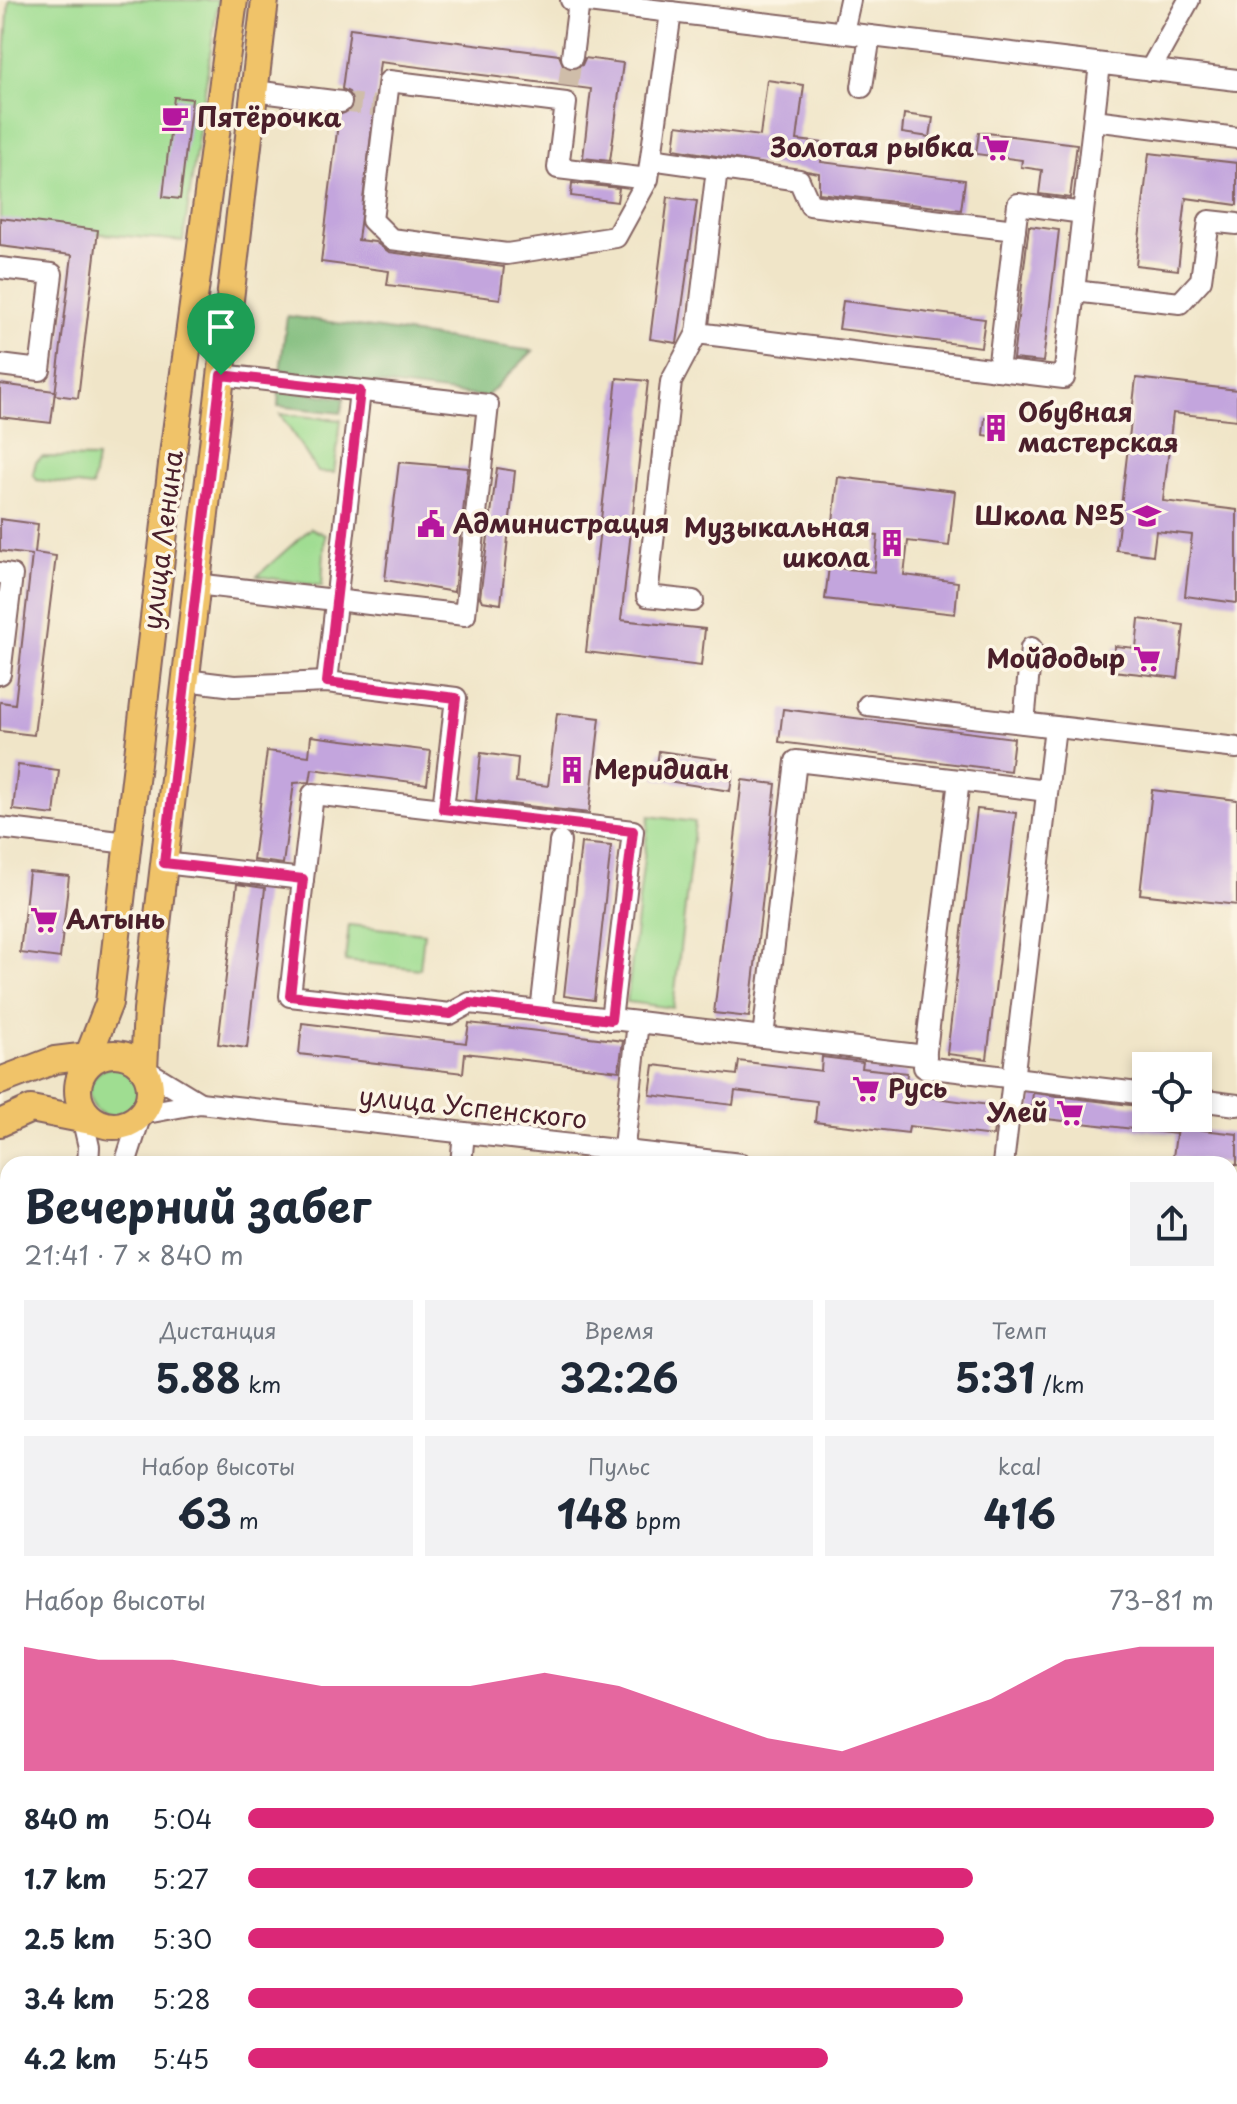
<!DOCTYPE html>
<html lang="ru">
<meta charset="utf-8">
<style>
body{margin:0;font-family:"Playpen Sans",sans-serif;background:#f2f2f3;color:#1f2937;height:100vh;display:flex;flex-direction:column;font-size:30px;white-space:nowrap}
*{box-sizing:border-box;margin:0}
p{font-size:26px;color:#747a83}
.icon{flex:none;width:44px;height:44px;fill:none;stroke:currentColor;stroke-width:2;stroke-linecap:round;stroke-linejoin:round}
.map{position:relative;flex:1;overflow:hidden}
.details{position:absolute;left:0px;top:1156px;width:1238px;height:948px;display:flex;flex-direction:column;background:#fff;border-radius:24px 24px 0 0;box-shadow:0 4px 12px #0003}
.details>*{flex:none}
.buttons{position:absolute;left:1132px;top:1052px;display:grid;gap:16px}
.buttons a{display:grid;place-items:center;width:80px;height:80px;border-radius:0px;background:#fff;box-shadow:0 4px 12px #0003;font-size:40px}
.pin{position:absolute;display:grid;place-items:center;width:68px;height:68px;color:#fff;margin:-82px -34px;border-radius:50% 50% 50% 0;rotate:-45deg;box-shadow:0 0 8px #0007}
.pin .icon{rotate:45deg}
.round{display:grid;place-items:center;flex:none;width:84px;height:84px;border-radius:0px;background:#f2f2f3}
.head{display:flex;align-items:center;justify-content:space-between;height:136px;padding:0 24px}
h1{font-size:44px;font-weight:700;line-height:60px}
.metrics{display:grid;grid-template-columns:repeat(3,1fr);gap:12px;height:136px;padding:8px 24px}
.metrics div{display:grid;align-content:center;border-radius:0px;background:#f2f2f3;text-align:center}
.metrics b{font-size:40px;font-weight:700}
.metrics small{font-size:22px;font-weight:400}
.metrics p{font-size:22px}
.chart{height:224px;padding:16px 24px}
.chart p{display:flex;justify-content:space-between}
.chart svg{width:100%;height:144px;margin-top:8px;fill:#db2777;opacity:.7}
ul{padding:0 24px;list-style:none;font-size:26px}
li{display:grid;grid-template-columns:128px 96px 1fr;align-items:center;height:60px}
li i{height:20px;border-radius:10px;background:#db2777}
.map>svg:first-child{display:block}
</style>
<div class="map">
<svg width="1237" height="2104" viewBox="0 0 1237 2104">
<rect width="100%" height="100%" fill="#fcf5e5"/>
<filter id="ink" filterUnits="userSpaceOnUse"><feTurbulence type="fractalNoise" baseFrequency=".0125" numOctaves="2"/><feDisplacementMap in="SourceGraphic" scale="16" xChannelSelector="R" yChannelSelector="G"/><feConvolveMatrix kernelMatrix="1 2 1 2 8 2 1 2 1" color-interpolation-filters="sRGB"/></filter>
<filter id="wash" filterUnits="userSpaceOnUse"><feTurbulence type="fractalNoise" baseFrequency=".006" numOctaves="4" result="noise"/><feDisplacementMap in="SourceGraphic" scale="32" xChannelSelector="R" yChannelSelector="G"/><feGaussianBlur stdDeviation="1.8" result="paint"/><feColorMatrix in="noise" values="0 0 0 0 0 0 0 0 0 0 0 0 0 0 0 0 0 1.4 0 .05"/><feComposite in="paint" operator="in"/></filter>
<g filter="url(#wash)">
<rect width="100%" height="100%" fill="#f0e5c8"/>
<!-- green -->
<g fill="#9fdd91" stroke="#747e5e" stroke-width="2">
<polygon points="9,0 218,0 183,241 0,225 0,128"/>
<polygon points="280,414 341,420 334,473 318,472"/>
<polygon points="42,457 97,458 92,487 37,480 33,474 36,462"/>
<polygon points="311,528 325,535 322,586 257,576"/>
<polygon points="649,816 695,822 673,1008 627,1002"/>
<polygon points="349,925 424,933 420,969 345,961"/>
<circle cx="114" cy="1092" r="25"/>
<polygon points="901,2096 1030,2096 1089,2104 899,2104"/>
</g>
<!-- forest -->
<g fill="#7fbc7b" stroke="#646e53" stroke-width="2">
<polygon points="287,316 533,351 486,397 280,372"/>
<polygon points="279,389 344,398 341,413 278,406"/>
</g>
<g id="blocks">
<!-- building -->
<g fill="#c3a5dd">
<polygon points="350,28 559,55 564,67 571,70 582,65 585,58 623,63 610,161 583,158 591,89 380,62 358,240 375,242 389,252 504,267 500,299 387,285 389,271 321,262 339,115 351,110 354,103 349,92 342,89"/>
<polygon points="767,80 804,85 797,140 823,143 821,162 965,180 961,210 819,193 819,173 674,149 677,125 760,136"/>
<polygon points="174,97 192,99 180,199 163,197"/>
<polygon points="904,114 933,118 930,137 902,133"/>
<polygon points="979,132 1077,144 1070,198 1039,194 1042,170 1021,167 1022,160 976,154"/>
<polygon points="1149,153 1237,163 1237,205 1186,198 1178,270 1136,265"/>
<polygon points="572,183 619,188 617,202 571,196"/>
<polygon points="668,197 697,201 677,343 650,339"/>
<polygon points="0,218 98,230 78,398 55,395 72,255 0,246"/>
<polygon points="1029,226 1059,230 1043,362 1013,359"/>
<polygon points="843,301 985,319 981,347 839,329"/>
<polygon points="617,378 648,381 621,620 705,629 701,666 586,652"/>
<polygon points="1136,378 1237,390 1237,420 1173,413 1163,501 1237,510 1237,603 1185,596 1192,535 1156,531 1153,555 1116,550"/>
<polygon points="0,384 55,391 51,423 0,417"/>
<polygon points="985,418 1008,420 1006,438 983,435"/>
<polygon points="399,462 468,468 454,592 385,580"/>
<polygon points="497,468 515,471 501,604 482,601 480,597"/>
<polygon points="838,477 955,491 949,546 908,541 904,575 958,582 955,614 825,599 829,567 874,572 878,536 832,531"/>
<polygon points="0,519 38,524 35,553 56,556 34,735 0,731 0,702 15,704 32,555 0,551"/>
<polygon points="1139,619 1184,625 1178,678 1113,671 1115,646 1136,648"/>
<polygon points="783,709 1014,738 1010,771 779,742"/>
<polygon points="557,713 600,718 589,813 476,800 481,753 518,758 516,782 548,786"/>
<polygon points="311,736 431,751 427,784 312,769 310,782 294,783 283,864 253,860 267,751 309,756"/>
<polygon points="659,751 717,759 716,767 733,770 730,791 655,779"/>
<polygon points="18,765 59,770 54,815 13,810"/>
<polygon points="742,780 776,784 749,1017 714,1013"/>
<polygon points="1152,790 1237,800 1237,905 1140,894"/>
<polygon points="977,809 1016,813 987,1059 947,1054"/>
<polygon points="581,843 611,846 594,1000 564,996"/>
<polygon points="29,872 69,876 60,958 20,953"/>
<polygon points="237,884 265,888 247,1048 218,1044"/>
<polygon points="302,1023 466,1043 469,1023 623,1041 619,1071 465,1053 463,1073 299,1054"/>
<polygon points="822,1057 863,1062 862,1068 907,1073 906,1083 914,1083 912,1095 997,1106 993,1136 909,1126 908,1133 815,1122 817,1101 735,1091 733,1105 650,1095 654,1065 737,1075 739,1061 821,1071"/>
<polygon points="1033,1093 1146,1107 1146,1118 1178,1118 1176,1134 1030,1117"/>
<polygon points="1177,1127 1237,1134 1237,1165 1173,1157"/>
</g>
</g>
</g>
<g filter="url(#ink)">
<use href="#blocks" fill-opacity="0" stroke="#846462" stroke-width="2"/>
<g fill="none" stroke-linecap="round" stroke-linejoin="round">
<!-- minor-tunnel -->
<g stroke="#cfbda9" stroke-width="20" stroke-dasharray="20 10" stroke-linecap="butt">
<polyline points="568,86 572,57"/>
<polyline points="341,102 375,106"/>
</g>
<!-- minor casing -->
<g stroke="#846462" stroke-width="24">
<g id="minor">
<polyline points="571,0 1237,80"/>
<polyline points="843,32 850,0"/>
<polyline points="572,57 579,1"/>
<polyline points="1150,70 1189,0"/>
<polyline points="862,87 870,36"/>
<polyline points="254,91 341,102"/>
<polyline points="1094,120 1237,138"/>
<polyline points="651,159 799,180 810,205 1015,230"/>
<polyline points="648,179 558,168 566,103 389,81 372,220 391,239 507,254 616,237 648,179 671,12"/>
<path d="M 1083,213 L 1018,204 L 998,370 L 1064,378 C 1076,274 1088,169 1100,64"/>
<polyline points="0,268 52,274 40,370 0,365"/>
<polyline points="1074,291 1180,303 1201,280 1209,221 1237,224"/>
<polyline points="697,333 717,169"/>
<polyline points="0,573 12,575 0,674"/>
<polyline points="196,584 465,615 488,405 221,375"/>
<polyline points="693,601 647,596 671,382 697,333 998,370"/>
<polyline points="185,680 234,686 327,682 456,698 443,809"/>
<polyline points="327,682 360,391"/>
<polyline points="868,705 1237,748"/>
<polyline points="1024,723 1031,648"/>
<polyline points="1047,791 959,780 924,1067 1146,1094"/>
<polyline points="0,828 128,843"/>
<polyline points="164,863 303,879 290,996 450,1014 470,1003 638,1022"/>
<polyline points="303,879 313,794 633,831 611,1020"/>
<polyline points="541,1012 560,842"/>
<polyline points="926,1056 763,1037 796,761 959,780"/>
<polyline points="144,1069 200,1103"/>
<polyline points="1198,1100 1237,1105"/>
<polyline points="79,1104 89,1147 88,1164"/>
<polyline points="125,1164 141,1114 200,1103 741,1164"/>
<polyline points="461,1164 464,1133"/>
<polyline points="622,1164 638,1022 763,1037"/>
<polyline points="1003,1164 1055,727"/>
<polyline points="1230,1219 1237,1220"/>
<polyline points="1230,1289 1237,1290"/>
<polyline points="0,1600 8,1536"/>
<polyline points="1230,1661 1237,1662"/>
<polyline points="0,1899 8,1833"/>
<polyline points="10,2104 11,2096"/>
<polyline points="48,2104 49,2096"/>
<polyline points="1229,2104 1230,2097 1237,2098"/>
</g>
</g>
<!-- major casing -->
<g stroke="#846462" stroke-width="30">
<g id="major">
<circle cx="114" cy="1090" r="36"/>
<polyline points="144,1069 147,1010 265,0"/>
<polyline points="80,1077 109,1003 174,447 234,0"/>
<polyline points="0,1081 55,1060 104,1054"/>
<polyline points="0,1123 31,1109 96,1122"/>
</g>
</g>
<!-- minor -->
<use href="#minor" stroke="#fff" stroke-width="20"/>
<!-- major -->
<use href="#major" stroke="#f0c369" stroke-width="26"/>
</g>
</g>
<g fill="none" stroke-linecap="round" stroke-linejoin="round" filter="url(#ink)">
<!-- route casing -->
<g stroke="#fff" stroke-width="16">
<polygon id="route" points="221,375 360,391 327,682 456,698 443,809 633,831 611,1020 470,1003 450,1014 290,996 303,879 164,863"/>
</g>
<!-- route -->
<use href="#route" stroke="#db2777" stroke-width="10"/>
</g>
<!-- icons -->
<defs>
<g id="cafe-bare" transform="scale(2.16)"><path d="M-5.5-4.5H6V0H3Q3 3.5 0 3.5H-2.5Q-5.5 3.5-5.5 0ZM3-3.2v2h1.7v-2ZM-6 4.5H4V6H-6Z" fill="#b5179e" stroke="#fcf5e5" stroke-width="2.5" paint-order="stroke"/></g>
<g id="supermarket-bare" transform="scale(2.16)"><path d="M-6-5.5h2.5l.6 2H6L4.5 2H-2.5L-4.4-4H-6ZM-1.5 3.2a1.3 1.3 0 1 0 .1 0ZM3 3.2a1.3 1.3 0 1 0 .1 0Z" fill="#b5179e" stroke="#fcf5e5" stroke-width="2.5" paint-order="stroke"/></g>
<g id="building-bare" transform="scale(2.16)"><path d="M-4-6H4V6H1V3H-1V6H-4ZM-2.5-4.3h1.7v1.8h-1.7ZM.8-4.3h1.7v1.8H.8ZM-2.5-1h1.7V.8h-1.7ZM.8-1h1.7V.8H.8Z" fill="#b5179e" stroke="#fcf5e5" stroke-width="2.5" paint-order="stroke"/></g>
<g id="school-bare" transform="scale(2.16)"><path d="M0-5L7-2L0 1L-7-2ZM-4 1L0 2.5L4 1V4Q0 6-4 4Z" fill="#b5179e" stroke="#fcf5e5" stroke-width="2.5" paint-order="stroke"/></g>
<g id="civic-bare" transform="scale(2.16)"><path d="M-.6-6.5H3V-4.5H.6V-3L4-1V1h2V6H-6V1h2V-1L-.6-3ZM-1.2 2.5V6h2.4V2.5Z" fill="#b5179e" stroke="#fcf5e5" stroke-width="2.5" paint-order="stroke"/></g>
</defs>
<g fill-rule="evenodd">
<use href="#cafe-bare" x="175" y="118"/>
<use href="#supermarket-bare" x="996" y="148"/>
<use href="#building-bare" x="996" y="428"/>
<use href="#school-bare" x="1147" y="516"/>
<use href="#civic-bare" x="431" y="524"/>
<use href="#building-bare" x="892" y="543"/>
<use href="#supermarket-bare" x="1147" y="659"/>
<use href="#building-bare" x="572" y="770"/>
<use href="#supermarket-bare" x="44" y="920"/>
<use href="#supermarket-bare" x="866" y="1089"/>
<use href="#supermarket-bare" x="1070" y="1113"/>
</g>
<g text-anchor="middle" stroke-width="7" stroke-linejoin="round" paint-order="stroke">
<!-- poi labels -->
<g font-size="26" font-weight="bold" fill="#4a1f2b" stroke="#fcf5e5" text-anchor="start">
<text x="197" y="127">Пятёрочка</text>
<text x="974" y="157" text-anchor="end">Золотая рыбка</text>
<text x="1018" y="422">Обувная<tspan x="1018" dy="30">мастерская</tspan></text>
<text x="1125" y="525" text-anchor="end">Школа №5</text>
<text x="453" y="533">Администрация</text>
<text x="870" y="537" text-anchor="end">Музыкальная<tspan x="870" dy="30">школа</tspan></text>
<text x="1125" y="668" text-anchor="end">Мойдодыр</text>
<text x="594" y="779">Меридиан</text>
<text x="66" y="929">Алтынь</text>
<text x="888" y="1098">Русь</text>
<text x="1048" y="1122" text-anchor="end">Улей</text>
</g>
<!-- street labels -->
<g font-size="26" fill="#4a1f2b" stroke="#fcf5e5">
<text transform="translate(163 540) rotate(-83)" y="9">улица Ленина</text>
<text transform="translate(473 1108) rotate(6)" y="9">улица Успенского</text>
</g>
</g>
</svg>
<div class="buttons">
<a><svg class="icon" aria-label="locate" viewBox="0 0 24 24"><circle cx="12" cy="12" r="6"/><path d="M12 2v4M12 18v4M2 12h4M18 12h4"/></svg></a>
</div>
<div class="pin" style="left:221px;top:375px;background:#1e9e55"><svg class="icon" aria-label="arrive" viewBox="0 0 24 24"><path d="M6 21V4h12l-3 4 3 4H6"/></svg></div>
<section class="details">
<div class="head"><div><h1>Вечерний забег</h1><p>21:41 · 7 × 840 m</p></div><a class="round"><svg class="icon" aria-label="share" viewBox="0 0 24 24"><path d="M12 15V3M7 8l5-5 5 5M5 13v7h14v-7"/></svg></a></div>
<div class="metrics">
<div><p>Дистанция</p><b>5.88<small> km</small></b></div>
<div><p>Время</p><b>32:26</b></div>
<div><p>Темп</p><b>5:31<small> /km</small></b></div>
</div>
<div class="metrics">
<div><p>Набор высоты</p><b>63<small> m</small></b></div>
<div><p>Пульс</p><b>148<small> bpm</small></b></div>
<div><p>kcal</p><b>416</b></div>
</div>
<div class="chart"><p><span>Набор высоты</span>73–81 m</p>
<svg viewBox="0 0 160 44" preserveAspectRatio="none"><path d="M0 44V6L10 10L20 10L30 14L40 18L50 18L60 18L70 14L80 18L90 26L100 34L110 38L120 30L130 22L140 10L150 6L160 6V44z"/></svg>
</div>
<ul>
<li><b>840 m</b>5:04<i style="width:100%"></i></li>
<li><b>1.7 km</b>5:27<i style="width:75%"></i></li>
<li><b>2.5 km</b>5:30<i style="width:72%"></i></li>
<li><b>3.4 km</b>5:28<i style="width:74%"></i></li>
<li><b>4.2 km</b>5:45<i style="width:60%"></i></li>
</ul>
</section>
</div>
